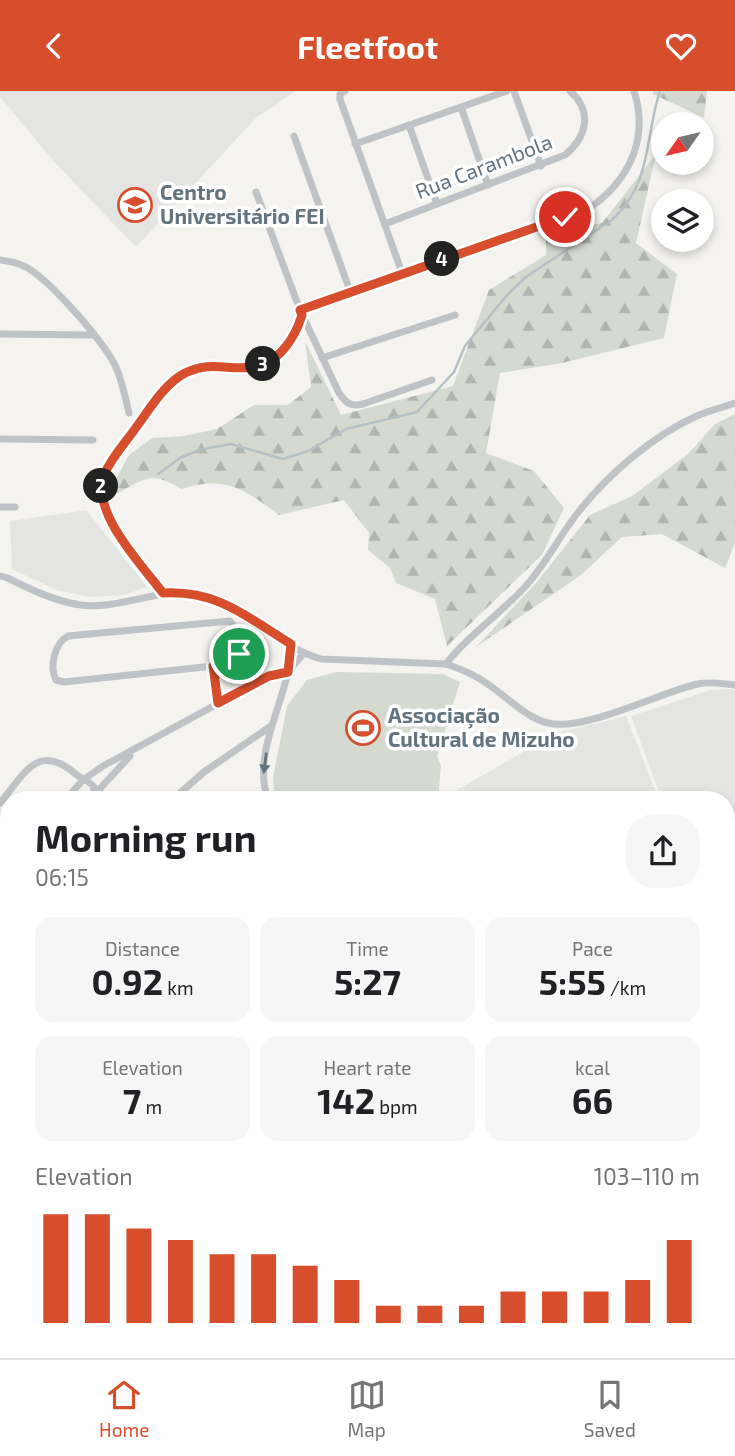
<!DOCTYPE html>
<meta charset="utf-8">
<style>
body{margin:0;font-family:"Exo 2",sans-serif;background:#f6f6f6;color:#202124;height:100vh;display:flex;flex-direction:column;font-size:26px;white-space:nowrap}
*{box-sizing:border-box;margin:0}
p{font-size:23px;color:#757577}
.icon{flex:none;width:38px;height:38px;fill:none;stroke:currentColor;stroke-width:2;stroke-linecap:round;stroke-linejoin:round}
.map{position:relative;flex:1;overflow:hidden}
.sheet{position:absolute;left:0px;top:700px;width:735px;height:567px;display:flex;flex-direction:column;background:#fff;border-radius:28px 28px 0 0;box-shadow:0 4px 10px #0003}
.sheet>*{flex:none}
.needle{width:46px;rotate:236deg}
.fabs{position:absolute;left:651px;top:21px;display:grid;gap:14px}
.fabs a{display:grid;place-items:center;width:63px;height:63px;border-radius:50%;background:#fff;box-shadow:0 4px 10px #0003;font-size:35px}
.pin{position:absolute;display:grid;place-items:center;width:60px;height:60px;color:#fff;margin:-30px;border:4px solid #fff;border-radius:50%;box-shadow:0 2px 7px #0007}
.km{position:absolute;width:35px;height:35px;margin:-18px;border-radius:50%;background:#222;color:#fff;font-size:19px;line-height:35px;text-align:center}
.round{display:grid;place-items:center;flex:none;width:74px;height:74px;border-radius:28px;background:#f6f6f6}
.headline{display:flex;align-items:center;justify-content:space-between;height:119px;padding:0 35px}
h1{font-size:38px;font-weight:700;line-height:52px}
.stats{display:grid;grid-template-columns:repeat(3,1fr);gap:10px;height:119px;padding:7px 35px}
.stats div{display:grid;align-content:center;border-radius:18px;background:#f6f6f6;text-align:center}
.stats b{font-size:35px;font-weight:700}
.stats small{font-size:19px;font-weight:400}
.stats p{font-size:19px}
.chart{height:196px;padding:14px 35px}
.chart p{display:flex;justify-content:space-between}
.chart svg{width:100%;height:126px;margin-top:7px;stroke:#d74e2c;stroke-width:6}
header{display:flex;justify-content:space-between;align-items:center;height:91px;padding:0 35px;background:#d74e2c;color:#fff;font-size:32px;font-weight:700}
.tab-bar{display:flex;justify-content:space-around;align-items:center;height:98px;border-top:2px solid #e0e0e0;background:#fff;font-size:19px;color:#757577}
.tab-bar a{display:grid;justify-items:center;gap:4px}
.tab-bar .on{color:#d74e2c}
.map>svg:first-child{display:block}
</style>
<header><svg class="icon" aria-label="back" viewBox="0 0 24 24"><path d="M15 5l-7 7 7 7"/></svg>Fleetfoot<svg class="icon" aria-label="heart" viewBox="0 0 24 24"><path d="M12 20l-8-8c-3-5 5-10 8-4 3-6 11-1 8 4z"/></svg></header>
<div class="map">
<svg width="735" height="1267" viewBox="0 0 735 1267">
<defs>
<pattern id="forest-firs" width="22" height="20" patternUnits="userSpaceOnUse" patternTransform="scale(1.75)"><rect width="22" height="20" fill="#d5dad1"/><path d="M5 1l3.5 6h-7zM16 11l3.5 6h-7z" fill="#b0b5af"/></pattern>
</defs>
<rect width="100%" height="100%" fill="#f4f3f0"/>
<!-- built -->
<g fill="#e4e5e3">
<polygon points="0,0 296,0 256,27 136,156 55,72 0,6"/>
<polygon points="87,419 87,420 147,496 124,504 89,506 57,499 12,478 10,430"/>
<polygon points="728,598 735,599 735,782 726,777 726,709 662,709 631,625 711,599"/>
<polygon points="626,625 659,709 444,709 445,706 556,642"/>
<polygon points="726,780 735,785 735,989 726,992"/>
<polygon points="211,1258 315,1258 293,1267 219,1267"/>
</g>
<!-- forest -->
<g fill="url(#forest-firs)">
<polygon points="653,0 707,0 704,27 653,3"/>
<path d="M 656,63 L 636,152 L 677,183 L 664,247 L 562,272 L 500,282 L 486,362 L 534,380 L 564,417 L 542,464 L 447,555 L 435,508 L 396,492 L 390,477 L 368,459 L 369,442 L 344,409 L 279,424 C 244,398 226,384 181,398 C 152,380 145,387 117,403 L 117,386 L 129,364 L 152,347 L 184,345 L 217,338 L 254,314 L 288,314 L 311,296 L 305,250 L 341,324 L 453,295 L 489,199 L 546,164 L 546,143 L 602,132 Z"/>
<polygon points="735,323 735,452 725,477 662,443 622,446 581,484 476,556 536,492 590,424 632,405 688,363 715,333"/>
</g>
<!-- garden -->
<polygon fill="#d5dad1" points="336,581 443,583 460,591 437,665 441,675 438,709 278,709 274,702 273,686 287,615 307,589"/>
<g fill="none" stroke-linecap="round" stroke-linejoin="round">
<!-- stream -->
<g stroke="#b5c1c5" stroke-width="2.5">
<path d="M 158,383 L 180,367 L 199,359 L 231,353 L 283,368 L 308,360 L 346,338 L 417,321 L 454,281 L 465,255 L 508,203 L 526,186 L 612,129 C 653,91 644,48 660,0"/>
<polyline points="79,709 86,702"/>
<polyline points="0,814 9,802"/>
<polyline points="343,1267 354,1258"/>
</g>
<!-- minor -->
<g stroke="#bfc3c6" stroke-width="7">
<polyline points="345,0 340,3 340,8 402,182"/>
<polyline points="514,0 541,75"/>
<polyline points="461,16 488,94"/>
<polyline points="409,34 437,113"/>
<polyline points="294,45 350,200"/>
<polyline points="355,53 507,0"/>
<path d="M 256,101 L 300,219 L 339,302 C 346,312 350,316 363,313 L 432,289"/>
<path d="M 385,133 L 565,64 C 587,46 593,20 570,0"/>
<path d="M 0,169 C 9,170 18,172 26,176 C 51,190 102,249 115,274 C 122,289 125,305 129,322"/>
<path d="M 300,219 L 591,116 C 630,88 649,47 634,0"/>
<polyline points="0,243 93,244"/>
<polyline points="322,267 455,224"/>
<polyline points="0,348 93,349"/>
<polyline points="0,416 15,416"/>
<path d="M 0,485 C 8,486 13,490 20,493 C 38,502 60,511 81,514 C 123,519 161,494 204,504 C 248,516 278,556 321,568 L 446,573 C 458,577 470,582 480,588 C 501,600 525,627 548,632 C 585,641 660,601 698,593 C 710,590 723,593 735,594"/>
<path d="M 163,502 C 142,474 88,419 105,382 C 112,365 127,349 138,334 C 152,315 167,289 190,280 C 216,270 230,279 253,276 C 279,272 295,247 302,224"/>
<path d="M 230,530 C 238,539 240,557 238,569 L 232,573 L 64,591 L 56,589 C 49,575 55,552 68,545 Z"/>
<path d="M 446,573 C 464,548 501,522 523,498 C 544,476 557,449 576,424 C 607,384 653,344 699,324 C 711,319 723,316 735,312"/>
<polyline points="213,575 218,612"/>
<polyline points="288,581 304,562"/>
<polyline points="95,703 130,665"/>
<polyline points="65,709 83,689 103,675 269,585 288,581"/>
<polyline points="172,709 204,681 271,635"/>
<path d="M 268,709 C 253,666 280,621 288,580 C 289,571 288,562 291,553"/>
<path d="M 0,712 C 25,682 38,650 77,684 C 83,689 90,690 94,696 L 93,705"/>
<polyline points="0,793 9,781"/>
<polyline points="0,835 9,819"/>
<polyline points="0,979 9,956"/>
<polyline points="726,1002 735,999"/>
<polyline points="12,1258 12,1267"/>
<polyline points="102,1267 126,1258"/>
<polyline points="312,1267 328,1258"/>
</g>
</g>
<!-- one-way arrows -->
<defs><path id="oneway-solid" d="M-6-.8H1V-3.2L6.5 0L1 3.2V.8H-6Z" transform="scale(1.75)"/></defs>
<use fill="#64747f" href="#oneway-solid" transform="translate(265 672) rotate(97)"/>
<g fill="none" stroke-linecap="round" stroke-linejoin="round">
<!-- route casing -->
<g stroke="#fff" stroke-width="14">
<path id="route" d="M 239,563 C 237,576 224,574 213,575 L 218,612 L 269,585 L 288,581 L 291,553 C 247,526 218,499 163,502 C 142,474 88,419 105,382 C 112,366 125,352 135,338 C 149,319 164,293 185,282 C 212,269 228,280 253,276 C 279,272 295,247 302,224 L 300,219 L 565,126"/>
</g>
<!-- route -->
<use href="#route" stroke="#d74e2c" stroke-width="9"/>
</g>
<!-- icons -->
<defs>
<g id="university-ring" transform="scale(1.75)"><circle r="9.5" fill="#fff" stroke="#d74e2c" stroke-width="1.5"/><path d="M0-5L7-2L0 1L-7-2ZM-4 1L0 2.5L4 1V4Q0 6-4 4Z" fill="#d74e2c"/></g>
<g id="stadium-ring" transform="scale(1.75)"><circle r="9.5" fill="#fff" stroke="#d74e2c" stroke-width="1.5"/><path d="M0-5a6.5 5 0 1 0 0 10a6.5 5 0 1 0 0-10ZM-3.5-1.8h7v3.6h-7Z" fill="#d74e2c"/></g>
</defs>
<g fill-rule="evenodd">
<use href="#university-ring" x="135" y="114"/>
<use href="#stadium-ring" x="363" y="637"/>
</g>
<g text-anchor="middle" stroke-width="7" stroke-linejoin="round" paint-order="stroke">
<!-- street labels -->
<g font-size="21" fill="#64747f" stroke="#fff">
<text transform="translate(484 76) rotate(-21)" y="7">Rua Carambola</text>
</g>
<!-- poi labels -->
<g font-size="21" font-weight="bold" fill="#64747f" stroke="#fff" text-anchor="start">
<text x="160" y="109">Centro<tspan x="160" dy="24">Universitário FEI</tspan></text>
<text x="388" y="632">Associação<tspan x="388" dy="24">Cultural de Mizuho</tspan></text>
</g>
</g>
</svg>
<div class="fabs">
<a><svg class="needle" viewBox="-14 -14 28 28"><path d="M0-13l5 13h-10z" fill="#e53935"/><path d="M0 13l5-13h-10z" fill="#757577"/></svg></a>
<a><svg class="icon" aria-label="layers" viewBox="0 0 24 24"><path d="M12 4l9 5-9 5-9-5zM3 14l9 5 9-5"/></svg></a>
</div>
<div class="pin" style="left:239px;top:563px;background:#1e9e55"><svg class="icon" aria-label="arrive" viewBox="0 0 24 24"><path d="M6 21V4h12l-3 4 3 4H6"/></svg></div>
<div class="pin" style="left:565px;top:126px;background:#d93025"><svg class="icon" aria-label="check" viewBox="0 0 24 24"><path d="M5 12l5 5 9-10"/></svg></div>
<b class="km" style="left:101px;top:395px">2</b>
<b class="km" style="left:263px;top:273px">3</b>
<b class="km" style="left:442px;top:168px">4</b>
<section class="sheet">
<div class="headline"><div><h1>Morning run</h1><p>06:15</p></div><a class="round"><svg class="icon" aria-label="share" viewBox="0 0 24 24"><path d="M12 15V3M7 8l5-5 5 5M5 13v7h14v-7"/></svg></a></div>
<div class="stats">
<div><p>Distance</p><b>0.92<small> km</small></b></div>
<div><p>Time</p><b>5:27</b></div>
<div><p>Pace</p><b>5:55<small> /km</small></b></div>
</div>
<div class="stats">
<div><p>Elevation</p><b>7<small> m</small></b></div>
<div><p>Heart rate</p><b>142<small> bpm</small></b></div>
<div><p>kcal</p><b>66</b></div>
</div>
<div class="chart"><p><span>Elevation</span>103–110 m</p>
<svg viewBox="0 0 160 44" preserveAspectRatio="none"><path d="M5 44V6M15 44V6M25 44V11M35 44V15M45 44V20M55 44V20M65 44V24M75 44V29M85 44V38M95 44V38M105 44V38M115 44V33M125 44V33M135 44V33M145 44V29M155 44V15"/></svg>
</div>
</section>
</div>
<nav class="tab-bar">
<a class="on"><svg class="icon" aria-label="home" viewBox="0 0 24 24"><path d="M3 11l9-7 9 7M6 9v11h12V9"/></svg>Home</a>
<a><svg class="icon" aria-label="map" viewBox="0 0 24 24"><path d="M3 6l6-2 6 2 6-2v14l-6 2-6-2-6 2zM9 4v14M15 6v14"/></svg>Map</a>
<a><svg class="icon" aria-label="saved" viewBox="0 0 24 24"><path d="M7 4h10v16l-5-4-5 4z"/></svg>Saved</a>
</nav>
